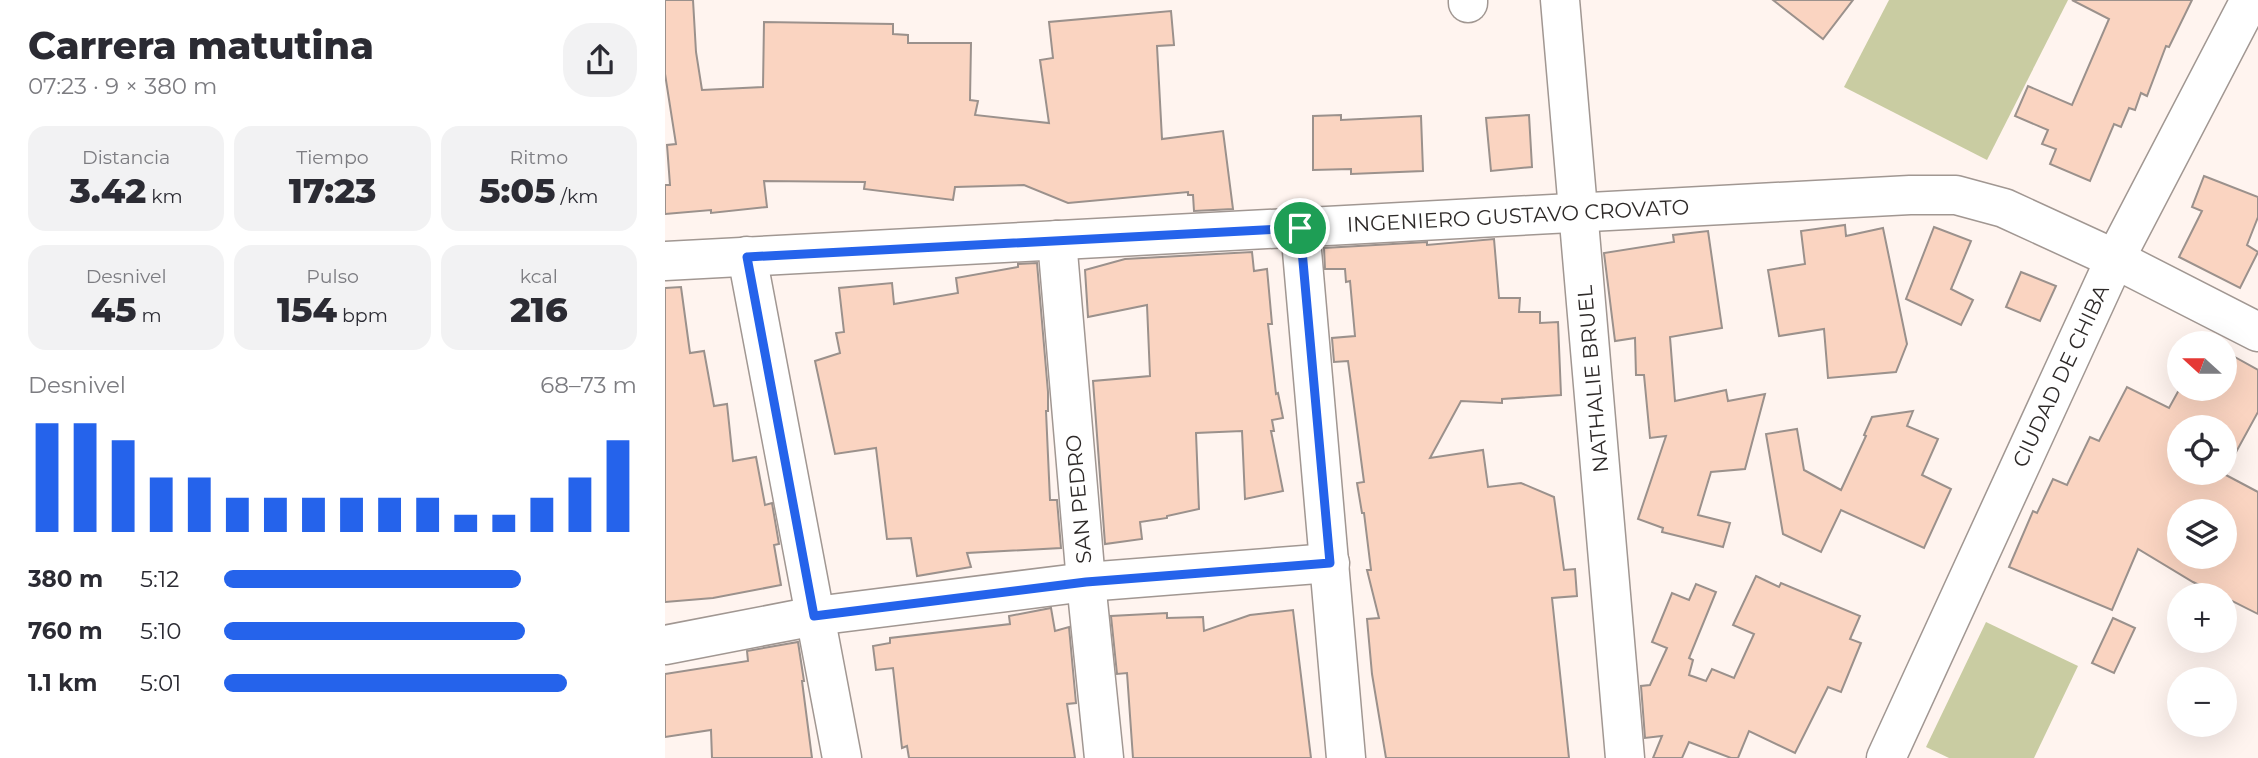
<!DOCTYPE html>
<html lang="es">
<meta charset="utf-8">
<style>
body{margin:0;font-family:Montserrat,sans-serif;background:#f2f2f3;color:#2b2b33;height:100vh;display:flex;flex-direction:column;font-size:26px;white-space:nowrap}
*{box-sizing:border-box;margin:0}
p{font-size:23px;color:#7c7c81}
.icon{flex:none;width:38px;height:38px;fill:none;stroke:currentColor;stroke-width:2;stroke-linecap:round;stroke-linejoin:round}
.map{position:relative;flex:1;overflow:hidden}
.side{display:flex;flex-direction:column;background:#fff;width:665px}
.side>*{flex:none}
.needle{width:46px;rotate:291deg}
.controls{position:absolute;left:1502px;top:331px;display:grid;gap:14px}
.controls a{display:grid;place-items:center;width:70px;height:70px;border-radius:50%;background:#fff;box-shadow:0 7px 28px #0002;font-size:35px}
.pin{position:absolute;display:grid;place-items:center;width:60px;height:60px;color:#fff;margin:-30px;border:4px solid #fff;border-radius:50%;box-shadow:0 2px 7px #0007}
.round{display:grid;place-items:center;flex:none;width:74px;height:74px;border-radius:28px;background:#f2f2f3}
.summary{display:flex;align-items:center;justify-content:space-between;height:119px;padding:0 28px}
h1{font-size:38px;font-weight:800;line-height:52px}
.figures{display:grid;grid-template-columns:repeat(3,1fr);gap:10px;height:119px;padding:7px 28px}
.figures div{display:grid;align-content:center;border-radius:18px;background:#f2f2f3;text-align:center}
.figures b{font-size:35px;font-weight:800}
.figures small{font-size:19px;font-weight:400}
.figures p{font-size:19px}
.chart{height:196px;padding:14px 28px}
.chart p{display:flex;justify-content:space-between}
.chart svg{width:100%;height:126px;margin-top:7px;stroke:#2563eb;stroke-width:6}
ul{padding:0 28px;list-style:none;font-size:23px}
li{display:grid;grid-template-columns:112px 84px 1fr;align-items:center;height:52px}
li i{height:18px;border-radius:9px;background:#2563eb}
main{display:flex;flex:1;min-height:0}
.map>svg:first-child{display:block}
</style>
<main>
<section class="side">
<div class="summary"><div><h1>Carrera matutina</h1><p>07:23 · 9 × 380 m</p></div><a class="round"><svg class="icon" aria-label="share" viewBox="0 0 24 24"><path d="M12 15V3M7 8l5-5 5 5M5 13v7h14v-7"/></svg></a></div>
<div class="figures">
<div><p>Distancia</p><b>3.42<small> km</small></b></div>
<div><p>Tiempo</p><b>17:23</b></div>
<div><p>Ritmo</p><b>5:05<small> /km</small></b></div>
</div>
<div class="figures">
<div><p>Desnivel</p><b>45<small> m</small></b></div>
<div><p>Pulso</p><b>154<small> bpm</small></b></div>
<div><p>kcal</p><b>216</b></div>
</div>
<div class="chart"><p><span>Desnivel</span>68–73 m</p>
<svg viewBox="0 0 160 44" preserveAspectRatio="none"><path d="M5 44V6M15 44V6M25 44V12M35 44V25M45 44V25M55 44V32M65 44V32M75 44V32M85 44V32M95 44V32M105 44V32M115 44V38M125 44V38M135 44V32M145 44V25M155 44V12"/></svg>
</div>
<ul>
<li><b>380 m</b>5:12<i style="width:72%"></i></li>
<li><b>760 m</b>5:10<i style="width:73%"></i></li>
<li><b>1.1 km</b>5:01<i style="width:83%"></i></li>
</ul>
</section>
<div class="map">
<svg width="1593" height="758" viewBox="0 0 1593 758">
<rect width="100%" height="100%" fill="#fff4ef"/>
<!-- green -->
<g fill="#c9cca2">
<polygon points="1224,0 1403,0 1322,160 1179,87"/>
<polygon points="1321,622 1413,666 1369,758 1284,758 1261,747"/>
</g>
<!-- building -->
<g fill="#fad4c1" stroke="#9b918c" stroke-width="2" fill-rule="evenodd">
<polygon points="0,0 28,0 31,52 37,90 98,87 99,22 228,24 228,34 243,35 243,43 306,43 305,100 313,101 310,115 384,123 375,60 388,58 384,22 506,11 509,45 492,46 497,139 558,131 568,209 529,211 528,195 523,195 523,192 403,203 359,185 290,187 288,200 199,189 200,182 99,181 102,207 46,213 46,210 0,214 0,185 5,185 2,145 11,144 0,74"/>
<polygon points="1108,0 1188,0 1158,39"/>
<polygon points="1407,0 1527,0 1504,47 1501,46 1482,96 1476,93 1470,110 1464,108 1456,127 1449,124 1425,181 1385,164 1391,149 1377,144 1383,130 1350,116 1363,86 1407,105 1444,19"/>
<polygon points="676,115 676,120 756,116 758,171 686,174 686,169 648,170 648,116"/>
<polygon points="864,115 867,167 826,171 821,118"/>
<polygon points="1539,176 1593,197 1593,217 1582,245 1593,252 1575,288 1514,257 1537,211 1527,207"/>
<polygon points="1180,225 1181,236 1218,228 1242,344 1231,372 1163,378 1159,329 1114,336 1103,270 1140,264 1136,231"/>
<polygon points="1269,227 1306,241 1286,289 1308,300 1296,325 1241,299"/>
<polygon points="1043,231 1057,328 1005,337 1010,401 1061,390 1063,401 1100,394 1080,469 1046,472 1033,515 1065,523 1058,547 997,532 998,528 973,519 1001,436 985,438 979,375 971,375 970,338 950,341 939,253 1009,242 1008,235"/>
<polygon points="829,239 834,298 855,298 854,312 875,312 875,323 893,322 896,395 837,399 837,403 796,401 765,458 818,450 823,487 856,483 889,497 899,570 910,569 912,596 887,598 904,758 721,758 707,674 702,619 714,618 702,570 706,570 699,513 697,513 692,483 699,482 683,361 669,362 667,338 690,336 685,281 681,282 680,269 660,269 659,248 762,242 762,245"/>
<polygon points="587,252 589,271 602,269 607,324 603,324 611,394 613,393 618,418 607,420 609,431 606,431 618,491 580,499 577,431 531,433 534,509 502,516 502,518 475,522 477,539 440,544 428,381 485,376 482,305 423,317 420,270 460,259"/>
<polygon points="372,263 383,392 383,411 381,411 385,500 392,500 396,548 302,553 306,567 252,576 246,538 222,539 211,448 170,454 150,361 175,353 171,333 179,332 174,288 227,283 229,304 293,293 291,278 353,267 353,264"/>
<polygon points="1356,272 1391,286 1375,321 1341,307"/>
<polygon points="16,287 25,353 39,351 49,406 62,404 68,461 91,457 100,505 107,503 114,544 109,545 116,585 48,598 0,602 0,288"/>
<path d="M 1559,351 L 1593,370 L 1593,412 L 1559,474 L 1593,492 L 1593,614 L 1559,597 L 1559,595 L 1554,595 L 1528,582 L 1473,549 L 1447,610 L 1344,567 L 1368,511 L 1372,513 L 1388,479 L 1402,485 L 1425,437 L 1434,441 L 1462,387 L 1504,408 L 1515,388 L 1559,388 ZM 1514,427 L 1559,427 L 1559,472 L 1514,472 ZM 1514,511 L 1559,511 L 1559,556 L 1514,556 Z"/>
<polygon points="1248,411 1242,426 1273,439 1257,475 1286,489 1259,548 1176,510 1156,552 1118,534 1101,434 1132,429 1139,470 1176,490 1201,436 1199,435 1207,417"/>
<polygon points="1091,576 1114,587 1116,583 1195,616 1185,639 1196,643 1176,692 1163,687 1130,753 1084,731 1073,758 1066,758 1024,742 1017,758 988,758 997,736 980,738 976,686 985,685 1002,648 987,642 1007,593 1024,600 1031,584 1051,592 1024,658 1028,660 1024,675 1041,681 1047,669 1069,678 1089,634 1068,625"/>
<polygon points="386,608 390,631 404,627 411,703 402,704 410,758 244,758 242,746 237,748 228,668 211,670 208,646 225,643 225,638 345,624 344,616"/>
<polygon points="628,610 646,758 468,758 462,673 452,674 446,616 502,613 502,618 538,617 539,631 585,615"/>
<polygon points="1448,618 1470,628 1449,673 1427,663"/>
<polygon points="133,642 139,681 137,681 147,758 47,758 46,730 0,737 0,674 83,661 82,651"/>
</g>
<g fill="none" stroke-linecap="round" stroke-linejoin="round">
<!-- minor casing -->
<g stroke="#a19792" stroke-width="41">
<g id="minor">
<polyline points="803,0 803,3"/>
<polyline points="895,0 960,758"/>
<polyline points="635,228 681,758"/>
<polyline points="392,240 421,582 439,758"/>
<polyline points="82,256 177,758"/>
<polyline points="0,261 1245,195 1291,195 1339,208 1450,259 1593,332"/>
<polyline points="0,645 150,616 421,582 665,563"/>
<polyline points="1221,758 1450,259 1585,0"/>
</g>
</g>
<!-- minor -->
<use href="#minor" stroke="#fff" stroke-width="38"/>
</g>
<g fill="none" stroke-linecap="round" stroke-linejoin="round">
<!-- route casing -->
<g stroke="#fff" stroke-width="14">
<polygon id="route" points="635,228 665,563 421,582 149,616 82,257"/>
</g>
<!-- route -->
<use href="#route" stroke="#2563eb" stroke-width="9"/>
</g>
<g text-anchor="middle" stroke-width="5" stroke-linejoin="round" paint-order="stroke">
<!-- street labels -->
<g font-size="21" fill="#2e2a29" stroke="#fff">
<text transform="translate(853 216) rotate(-3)" y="7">INGENIERO GUSTAVO CROVATO</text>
<text transform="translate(1396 376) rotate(-65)" y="7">CIUDAD DE CHIBA</text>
<text transform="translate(928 379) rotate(-95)" y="7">NATHALIE BRUEL</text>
<text transform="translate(414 499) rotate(-95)" y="7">SAN PEDRO</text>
</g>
</g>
</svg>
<div class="controls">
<a><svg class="needle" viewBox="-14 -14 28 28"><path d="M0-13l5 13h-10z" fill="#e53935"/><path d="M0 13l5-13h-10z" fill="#7c7c81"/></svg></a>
<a><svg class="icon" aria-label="locate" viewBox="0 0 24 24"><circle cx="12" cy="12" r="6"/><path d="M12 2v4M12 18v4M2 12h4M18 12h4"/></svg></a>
<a><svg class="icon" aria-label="layers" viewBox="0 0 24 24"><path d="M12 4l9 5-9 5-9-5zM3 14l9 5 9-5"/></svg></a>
<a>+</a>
<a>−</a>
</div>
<div class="pin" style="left:635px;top:228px;background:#1e9e55"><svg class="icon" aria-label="arrive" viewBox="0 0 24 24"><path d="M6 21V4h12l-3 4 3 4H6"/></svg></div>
</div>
</main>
